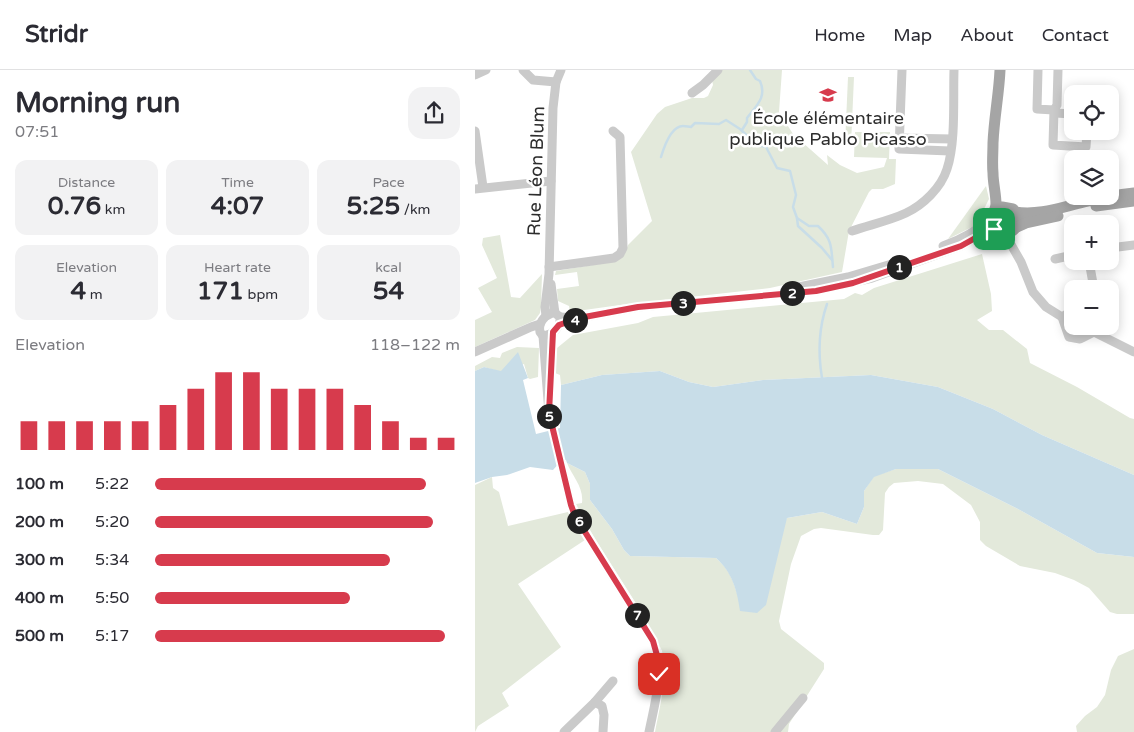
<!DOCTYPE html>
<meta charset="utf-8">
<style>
body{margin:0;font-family:"Varela Round",sans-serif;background:#f2f2f3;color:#2b2b33;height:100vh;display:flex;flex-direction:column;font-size:19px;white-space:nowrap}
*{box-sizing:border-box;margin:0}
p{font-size:16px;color:#7c7c81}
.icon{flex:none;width:28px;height:28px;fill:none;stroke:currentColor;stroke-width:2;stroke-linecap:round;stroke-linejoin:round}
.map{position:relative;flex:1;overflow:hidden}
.side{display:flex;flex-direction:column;background:#fff;width:475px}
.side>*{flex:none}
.fabs{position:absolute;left:589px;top:15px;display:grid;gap:10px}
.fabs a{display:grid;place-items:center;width:55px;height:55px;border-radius:10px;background:#fff;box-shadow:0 2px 12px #0003;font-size:25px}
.pin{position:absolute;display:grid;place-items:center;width:42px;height:42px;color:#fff;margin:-21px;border-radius:10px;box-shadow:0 2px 8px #0006}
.km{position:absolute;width:25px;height:25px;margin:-12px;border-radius:50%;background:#222;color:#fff;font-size:14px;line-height:25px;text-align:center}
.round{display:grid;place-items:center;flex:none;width:52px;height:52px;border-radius:15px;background:#f2f2f3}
.headline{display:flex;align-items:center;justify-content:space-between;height:85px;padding:0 15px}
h1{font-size:28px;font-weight:700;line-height:38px}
.figures{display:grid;grid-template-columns:repeat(3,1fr);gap:8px;height:85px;padding:5px 15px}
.figures div{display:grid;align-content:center;border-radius:12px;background:#f2f2f3;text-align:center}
.figures b{font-size:25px;font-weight:700}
.figures small{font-size:14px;font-weight:400}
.figures p{font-size:14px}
.chart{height:140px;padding:10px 15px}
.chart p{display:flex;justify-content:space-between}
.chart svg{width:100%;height:90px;margin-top:5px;stroke:#d73b4d;stroke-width:6}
ul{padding:0 15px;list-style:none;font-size:16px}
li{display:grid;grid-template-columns:80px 60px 1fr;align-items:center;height:38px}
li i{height:12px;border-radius:6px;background:#d73b4d}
header{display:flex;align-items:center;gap:30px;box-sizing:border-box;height:70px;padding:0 25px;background:#fff;border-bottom:1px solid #e1e1e2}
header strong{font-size:24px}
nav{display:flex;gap:28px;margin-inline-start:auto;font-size:18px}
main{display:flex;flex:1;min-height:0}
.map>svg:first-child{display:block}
</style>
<header>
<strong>Stridr</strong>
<nav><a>Home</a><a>Map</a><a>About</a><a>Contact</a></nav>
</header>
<main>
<section class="side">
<div class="headline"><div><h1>Morning run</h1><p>07:51</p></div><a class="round"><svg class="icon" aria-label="share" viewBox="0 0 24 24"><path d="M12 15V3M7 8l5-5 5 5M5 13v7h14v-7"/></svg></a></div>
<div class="figures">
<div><p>Distance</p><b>0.76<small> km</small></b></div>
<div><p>Time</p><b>4:07</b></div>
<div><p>Pace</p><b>5:25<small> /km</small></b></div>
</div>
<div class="figures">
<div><p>Elevation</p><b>4<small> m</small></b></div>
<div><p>Heart rate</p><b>171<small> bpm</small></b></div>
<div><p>kcal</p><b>54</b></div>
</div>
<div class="chart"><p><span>Elevation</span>118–122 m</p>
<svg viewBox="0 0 160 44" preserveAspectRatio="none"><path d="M5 44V30M15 44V30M25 44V30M35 44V30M45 44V30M55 44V22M65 44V14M75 44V6M85 44V6M95 44V14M105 44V14M115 44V14M125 44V22M135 44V30M145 44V38M155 44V38"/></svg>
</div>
<ul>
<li><b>100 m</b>5:22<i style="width:89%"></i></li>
<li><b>200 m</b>5:20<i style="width:91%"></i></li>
<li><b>300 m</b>5:34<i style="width:77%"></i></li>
<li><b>400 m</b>5:50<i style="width:64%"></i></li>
<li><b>500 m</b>5:17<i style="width:95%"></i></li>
</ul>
</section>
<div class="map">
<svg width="659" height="662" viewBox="0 0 659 662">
<rect width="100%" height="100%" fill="#fff"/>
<!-- green -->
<g fill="#e3e9db">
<polygon points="247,0 307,0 304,42 318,64 353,95 352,85 365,95 382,103 409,97 412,88 379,87 380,62 415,62 414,89 421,89 420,114 408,119 397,119 394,122 374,161 367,202 295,218 152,234 95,242 94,236 83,231 82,219 104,216 102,202 80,205 81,201 136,192 149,185 153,175 177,151 156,82 182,44 190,37 217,28 229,28 233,26 238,15 237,10"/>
<polygon points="373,7 379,7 376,75 370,75"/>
<polygon points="511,116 514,129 501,155 473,169"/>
<polygon points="25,165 36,227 45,228 67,204 66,237 65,243 60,250 0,277 0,250 17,242 3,218 22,208 7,175 8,168"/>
<polygon points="507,184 516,224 517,241 502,250 514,260 528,260 552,279 555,293 602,317 655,348 659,349 659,405 567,365 518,339 463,317 396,305 288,310 238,317 214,312 185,301 127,305 86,315 85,305 80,303 82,278 98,265 163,253 178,247 369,229 380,223 387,225 399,218"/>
<polygon points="42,277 64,278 63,307 55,309 53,308 49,294 26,302 9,297 0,301 0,296 17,287 25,288 27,283"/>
<path d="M 92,393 L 110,402 L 115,414 L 115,430 L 137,459 L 149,480 L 155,486 L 241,488 C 256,501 258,511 264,529 L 312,448 L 347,442 L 382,454 L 389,437 L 389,421 L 399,406 L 421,399 L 463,399 L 543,439 L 622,483 L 659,487 L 659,544 L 642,544 L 635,542 L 614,518 L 599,510 L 580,503 L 545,496 L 511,476 L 505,470 L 505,452 L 496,435 L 468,414 L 443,411 L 419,413 L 414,417 L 410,423 L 408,460 L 404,465 L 398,465 L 346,458 L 339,459 L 326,466 L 316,494 L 304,551 L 306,559 L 349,593 L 349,599 L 314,654 L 313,662 L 180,662 C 185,636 193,606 187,581 C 163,529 126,485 101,434 L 107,433 C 109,417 97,406 92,393 Z"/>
<polygon points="17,407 18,418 24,422 33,456 93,442 110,470 43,514 86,577 27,623 34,636 3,656 0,662 0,415"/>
<polygon points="659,579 659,662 602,662 601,656 610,646 622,637 630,625 636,600 643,586"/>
</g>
<!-- water -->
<path fill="#c8dde8" d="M 43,282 L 53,308 L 48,310 L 61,364 L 85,358 L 86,315 L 127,305 L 185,301 L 214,312 L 238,317 L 288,310 L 396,305 L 463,317 L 518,339 L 567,365 L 659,405 L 659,487 L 622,483 L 543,439 L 463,399 L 421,399 L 399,407 L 389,421 L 389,437 L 382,454 L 347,442 L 312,448 L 291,535 L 282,543 L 265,541 C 262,520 257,502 241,488 L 155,486 L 149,480 L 137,459 L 115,430 L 115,414 L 110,402 L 92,393 L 91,390 L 86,391 L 78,400 L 55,397 L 32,405 L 17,407 L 0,413 L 0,301 L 9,297 L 26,301 Z"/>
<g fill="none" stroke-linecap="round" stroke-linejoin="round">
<!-- stream -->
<g stroke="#c8dde8" stroke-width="2.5">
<path d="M 267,60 L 272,52 L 272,48 C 282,35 292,27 285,11 L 281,9 L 275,0"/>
<path d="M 186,87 C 189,77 196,56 208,56 C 211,56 214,57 216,57 L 220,53 L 244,54 L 251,50 L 265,59 L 282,75 L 291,77 L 302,98 L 315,101 L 321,125 L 318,137 L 322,148 L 334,156 L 343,156 C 358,170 356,178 358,197"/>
<polyline points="322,148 323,156 347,178 357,190"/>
<path d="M 347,308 C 343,284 344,257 352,234"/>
</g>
<!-- minor -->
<g stroke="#cacaca" stroke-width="9">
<polyline points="48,0 58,10 81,12"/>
<polyline points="427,0 424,79 475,81"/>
<polyline points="563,0 562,39 579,40 582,35 583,0"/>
<polyline points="0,5 11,0"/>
<polyline points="217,23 228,15 243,0"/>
<polyline points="579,40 578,75 611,77 612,61"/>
<polyline points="580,43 598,44"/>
<polyline points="0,61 8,117"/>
<polyline points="425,68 477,69"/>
<polyline points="0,119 76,111"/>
<path d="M 377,161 C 394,155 414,151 431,143 C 448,135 466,118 472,99 C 481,72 478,29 479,0"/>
<polyline points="530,164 546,192 558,222 571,237 587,247 594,267 605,269 619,262 617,256"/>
<path d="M 468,176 C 485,170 503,160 516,148"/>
<polyline points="635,178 659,175"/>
<polyline points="580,189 598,185"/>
<polyline points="614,191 619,219"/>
<polyline points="74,197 139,188 145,184 148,178 145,67 138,61"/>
<polyline points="76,214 80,243"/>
<polyline points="319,218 373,207 420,193"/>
<path d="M 77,243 L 80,243 L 85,247 C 86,258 78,264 68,266 L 65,262 C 63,253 69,246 77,243 Z"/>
<polyline points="71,246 70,237 74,204 78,38 81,12 86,0"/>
<polyline points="85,247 104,248 163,237 341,221 397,208 486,176 511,162 522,162"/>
<polyline points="587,247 598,240"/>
<polyline points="619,262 659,282"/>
<path d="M 68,266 L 74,343 L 96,435 L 100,446 L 178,571 C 190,601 180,632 174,662"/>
<polyline points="0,282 56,257 65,254"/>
<polyline points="75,295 78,262"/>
<polyline points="89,662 120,632"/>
<polyline points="128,662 129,645 127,636 120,632 138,611"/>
<polyline points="300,662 328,628"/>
</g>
<!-- major -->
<g stroke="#a5a5a5" stroke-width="11">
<polyline points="621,136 659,131"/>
<path d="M 519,142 L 527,137 L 538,139 L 544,150 C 541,167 518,169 516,152 C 516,145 521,140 521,134 C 521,124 518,113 518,103 C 517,93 518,83 518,73 C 519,48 524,24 525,0"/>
<path d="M 540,142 C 564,146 587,137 609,132 C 626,128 642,125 659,123"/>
<polyline points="542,157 551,153 583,146"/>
</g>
</g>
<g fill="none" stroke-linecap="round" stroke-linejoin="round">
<!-- route casing -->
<g stroke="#fff" stroke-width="10">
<polyline id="route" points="184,604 183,589 178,571 100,446 96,435 74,343 78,262 84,255 104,248 163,237 341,221 378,213 486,176 511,162 522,162 519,159"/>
</g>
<!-- route -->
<use href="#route" stroke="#d73b4d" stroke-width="6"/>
</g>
<!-- icons -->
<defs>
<g id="school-bare" transform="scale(1.35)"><path d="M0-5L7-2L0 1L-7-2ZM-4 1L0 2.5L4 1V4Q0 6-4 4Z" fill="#d73b4d" stroke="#fff" stroke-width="2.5" paint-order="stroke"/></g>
</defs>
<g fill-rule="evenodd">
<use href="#school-bare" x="353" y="25"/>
</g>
<g text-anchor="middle" stroke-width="5" stroke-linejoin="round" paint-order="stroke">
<!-- poi labels -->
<g font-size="18" fill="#2d2d2d" stroke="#fff">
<text x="353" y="54">École élémentaire<tspan x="353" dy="21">publique Pablo Picasso</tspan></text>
</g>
<!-- street labels -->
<g font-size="18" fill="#2d2d2d" stroke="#fff">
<text transform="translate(61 101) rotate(-88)" y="6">Rue Léon Blum</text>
</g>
</g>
</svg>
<div class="fabs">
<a><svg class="icon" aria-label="locate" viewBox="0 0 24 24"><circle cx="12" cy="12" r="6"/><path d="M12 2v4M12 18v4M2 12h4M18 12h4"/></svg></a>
<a><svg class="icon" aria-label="layers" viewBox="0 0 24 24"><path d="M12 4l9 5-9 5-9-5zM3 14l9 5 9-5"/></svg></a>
<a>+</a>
<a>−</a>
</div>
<div class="pin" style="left:519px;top:159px;background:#1e9e55"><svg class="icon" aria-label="arrive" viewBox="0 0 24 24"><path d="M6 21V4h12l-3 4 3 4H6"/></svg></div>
<div class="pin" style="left:184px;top:604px;background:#d93025"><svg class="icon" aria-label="check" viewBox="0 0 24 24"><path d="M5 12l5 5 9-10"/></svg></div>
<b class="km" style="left:424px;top:197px">1</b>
<b class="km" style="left:317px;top:223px">2</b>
<b class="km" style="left:208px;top:233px">3</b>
<b class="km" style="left:100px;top:250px">4</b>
<b class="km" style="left:74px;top:346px">5</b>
<b class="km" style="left:104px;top:451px">6</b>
<b class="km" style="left:162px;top:545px">7</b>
</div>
</main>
